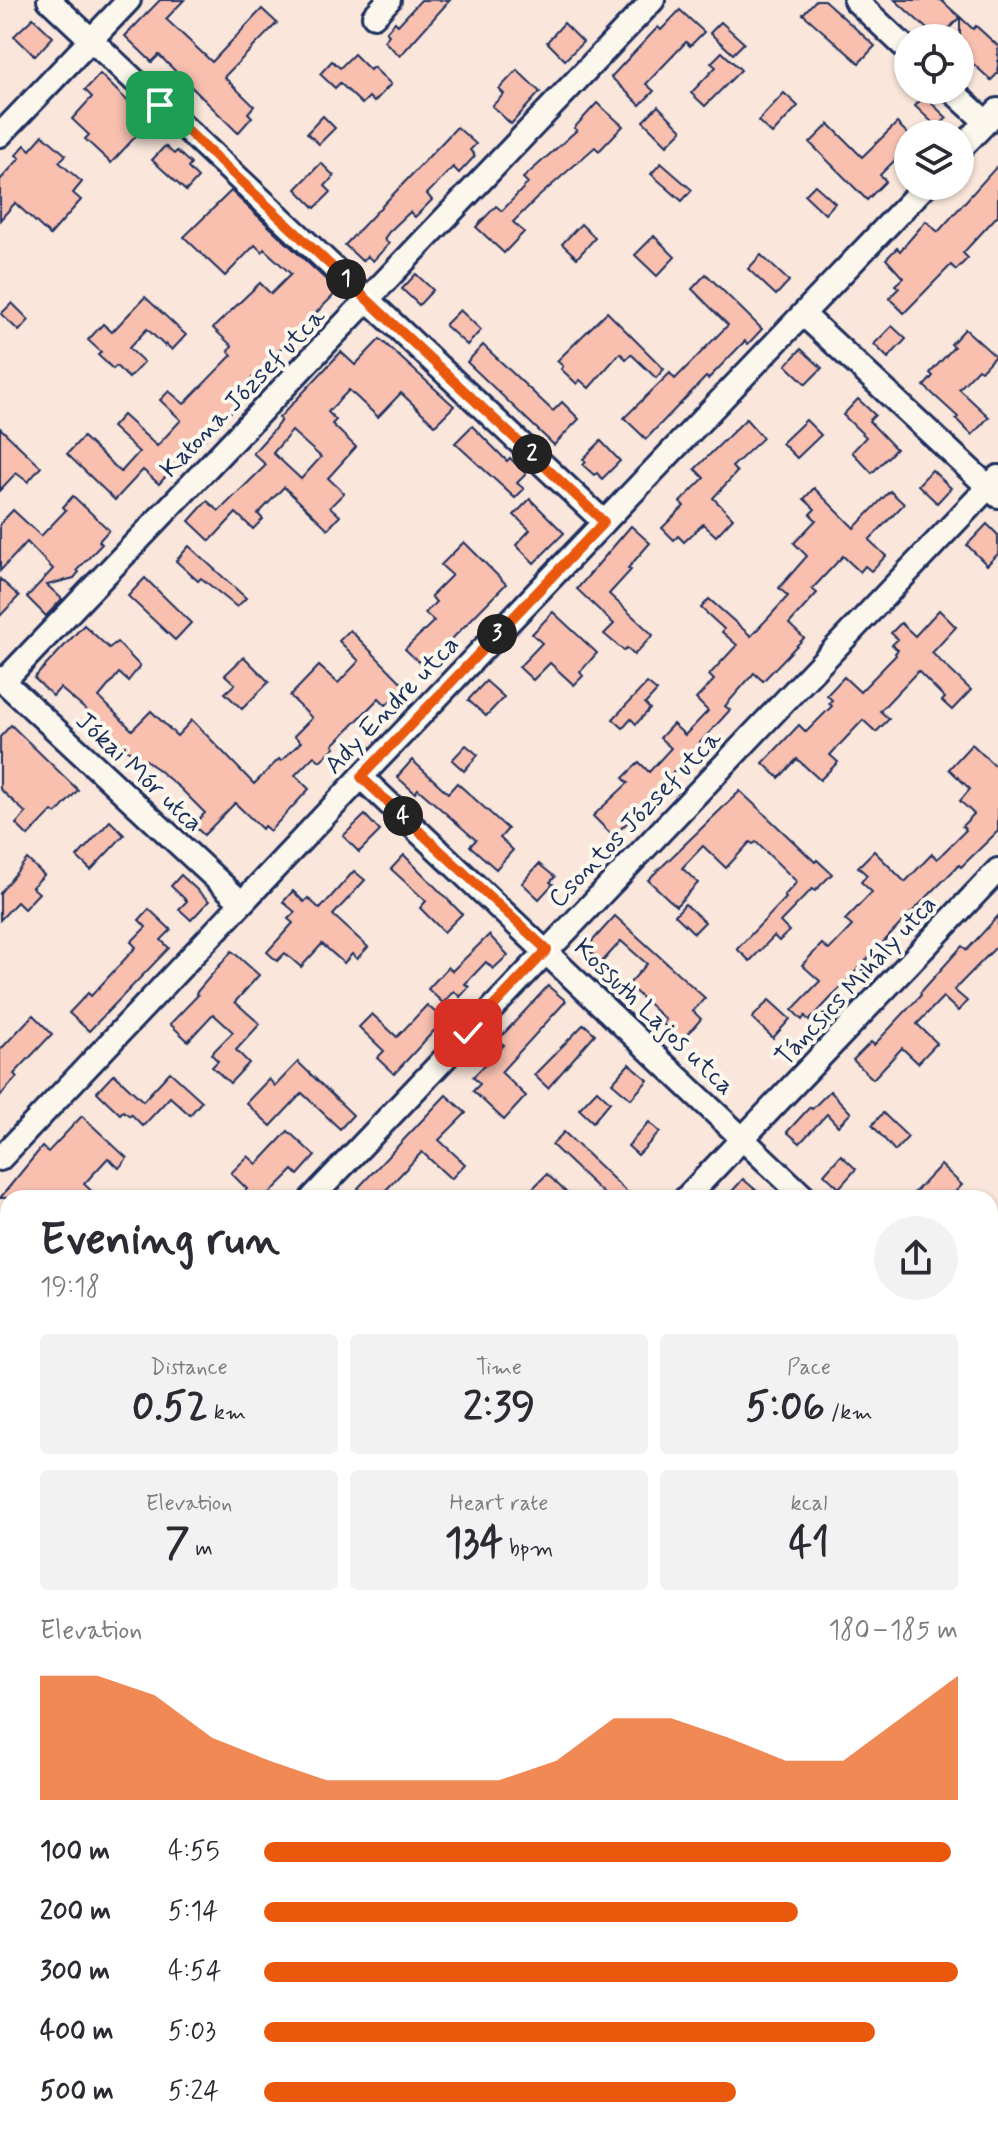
<!DOCTYPE html>
<meta charset="utf-8">
<style>
body{margin:0;font-family:Mynerve,sans-serif;background:#f2f2f3;color:#2b2b33;height:100vh;display:flex;flex-direction:column;font-size:30px;white-space:nowrap}
*{box-sizing:border-box;margin:0}
p{font-size:26px;color:#7c7c81}
.icon{flex:none;width:44px;height:44px;fill:none;stroke:currentColor;stroke-width:2;stroke-linecap:round;stroke-linejoin:round}
.map{position:relative;flex:1;overflow:hidden}
.panel{position:absolute;left:0px;top:1190px;width:998px;height:948px;display:flex;flex-direction:column;background:#fff;border-radius:24px 24px 0 0;box-shadow:0 2px 6px #0004}
.panel>*{flex:none}
.tools{position:absolute;left:894px;top:24px;display:grid;gap:16px}
.tools a{display:grid;place-items:center;width:80px;height:80px;border-radius:50%;background:#fff;box-shadow:0 2px 6px #0004;font-size:40px}
.pin{position:absolute;display:grid;place-items:center;width:68px;height:68px;color:#fff;margin:-34px;border-radius:16px;box-shadow:0 4px 12px #0006}
.km{position:absolute;width:40px;height:40px;margin:-20px;border-radius:50%;background:#222;color:#fff;font-size:22px;line-height:40px;text-align:center}
.round{display:grid;place-items:center;flex:none;width:84px;height:84px;border-radius:42px;background:#f2f2f3}
.head{display:flex;align-items:center;justify-content:space-between;height:136px;padding:0 40px}
h1{font-size:44px;font-weight:800;line-height:60px}
.metrics{display:grid;grid-template-columns:repeat(3,1fr);gap:12px;height:136px;padding:8px 40px}
.metrics div{display:grid;align-content:center;border-radius:8px;background:#f2f2f3;text-align:center}
.metrics b{font-size:40px;font-weight:800}
.metrics small{font-size:22px;font-weight:400}
.metrics p{font-size:22px}
.chart{height:224px;padding:16px 40px}
.chart p{display:flex;justify-content:space-between}
.chart svg{width:100%;height:144px;margin-top:8px;fill:#ea580c;opacity:.7}
ul{padding:0 40px;list-style:none;font-size:26px}
li{display:grid;grid-template-columns:128px 96px 1fr;align-items:center;height:60px}
li i{height:20px;border-radius:10px;background:#ea580c}
.map>svg:first-child{display:block}
</style>
<div class="map">
<svg width="998" height="2138" viewBox="0 0 998 2138">
<rect width="100%" height="100%" fill="#fae6da"/>
<filter id="ink" filterUnits="userSpaceOnUse"><feTurbulence type="fractalNoise" baseFrequency=".0125" numOctaves="2"/><feDisplacementMap in="SourceGraphic" scale="16" xChannelSelector="R" yChannelSelector="G"/><feConvolveMatrix kernelMatrix="1 2 1 2 8 2 1 2 1" color-interpolation-filters="sRGB"/></filter>
<g filter="url(#ink)">
<!-- green -->
<polygon fill="#dae698" stroke="#7a8a7b" stroke-width="2" points="442,2130 643,2130 647,2138 446,2138"/>
<!-- building -->
<g fill="#f9c0b0" stroke="#1b2f5e" stroke-width="2" fill-rule="evenodd">
<polygon points="160,0 184,0 166,19 212,62 262,9 277,23 224,77 254,106 248,113 252,117 238,133 159,55 152,62 125,36"/>
<polygon points="421,0 450,0 400,56 384,41 389,35 386,32 395,22 398,25"/>
<polygon points="816,0 824,0 875,46 859,63 803,14"/>
<polygon points="895,0 941,0 960,17 940,38 937,38"/>
<polygon points="680,10 704,32 690,46 686,42 646,84 654,91 640,105 611,77 658,27 661,30"/>
<polygon points="960,17 973,29 976,26 998,46 998,73 991,80 960,52"/>
<polygon points="33,18 53,37 35,56 14,36"/>
<polygon points="721,22 744,43 733,54 710,33"/>
<polygon points="564,23 583,42 565,60 547,42"/>
<polygon points="722,52 741,70 705,106 691,93 716,67 711,63"/>
<polygon points="354,54 370,70 373,67 391,84 374,102 369,97 362,104 340,83 335,88 320,74 332,61 340,68"/>
<polygon points="517,70 540,92 511,124 492,106 504,94 499,89"/>
<polygon points="100,74 149,122 111,163 85,139 89,135 72,119 92,97 85,90"/>
<polygon points="784,93 798,106 772,134 758,121"/>
<polygon points="924,96 947,118 937,127 915,106"/>
<polygon points="597,103 623,126 599,151 595,147 536,199 513,222 524,232 504,253 476,227 496,206 502,211 528,183 523,178 577,130 574,128"/>
<polygon points="658,106 682,130 667,145 643,121"/>
<polygon points="323,116 335,128 319,144 307,133"/>
<polygon points="897,123 908,134 908,147 880,175 886,181 867,200 810,143 829,124 862,157"/>
<polygon points="457,127 476,144 470,150 475,156 459,173 453,167 427,194 432,200 415,217 410,212 389,232 384,239 389,244 373,261 367,256 362,261 345,245"/>
<polygon points="43,135 66,155 59,162 82,182 73,193 81,200 50,235 15,203 0,220 0,180 20,158 16,155 25,145 30,150"/>
<polygon points="165,146 174,154 177,151 191,164 188,168 198,178 186,191 152,160"/>
<polygon points="321,163 334,176 325,186 331,192 315,208 296,189"/>
<polygon points="661,163 692,190 682,201 651,174"/>
<polygon points="998,165 998,215 963,253 968,258 956,270 951,265 904,313 889,298 899,288 895,285 903,278 886,259 897,248 900,251 926,221 938,232"/>
<polygon points="815,185 835,203 825,214 805,195"/>
<polygon points="231,191 338,291 304,325 309,331 294,347 288,341 241,390 247,395 194,450 191,448 159,484 143,470 115,500 67,454 83,437 121,472 139,452 112,427 123,415 157,446 181,420 160,400 169,391 184,404 232,355 228,351 232,346 213,328 260,283 271,294 291,274 264,249 262,252 255,245 225,276 184,237"/>
<polygon points="581,224 595,238 577,258 562,244"/>
<polygon points="654,236 675,257 657,276 635,255"/>
<polygon points="761,255 789,281 776,295 748,269"/>
<polygon points="416,274 433,290 419,305 402,289"/>
<polygon points="706,274 762,329 748,344 745,341 708,379 706,377 646,439 624,418 670,373 675,379 728,325 692,289"/>
<polygon points="145,297 186,335 172,350 166,344 165,346 147,329 129,348 144,362 129,378 116,366 113,369 98,355 101,352 88,340 103,324 112,332"/>
<polygon points="12,303 29,320 19,331 1,314"/>
<polygon points="460,310 481,330 467,345 445,325"/>
<polygon points="607,312 664,369 656,378 631,354 626,359 620,353 589,388 580,380 577,384 561,369 563,366 557,361"/>
<polygon points="892,326 906,339 888,358 874,344"/>
<polygon points="965,329 995,356 981,371 978,369 959,389 989,417 972,435 956,419 958,417 924,386 933,376 930,373 954,347 951,344"/>
<path d="M 380,339 L 454,406 L 435,425 L 401,393 L 378,417 L 349,390 L 328,412 L 336,420 L 332,424 L 356,447 L 328,478 L 344,493 L 330,507 L 340,516 L 328,529 L 284,487 L 258,514 L 263,519 L 253,529 L 236,513 L 210,541 L 189,521 L 207,501 L 219,511 L 266,465 L 253,453 L 273,431 L 281,420 L 279,418 L 341,352 L 355,365 ZM 292,431 L 321,457 L 301,479 L 273,453 Z"/>
<polygon points="483,345 553,411 562,402 579,419 554,445 467,362"/>
<polygon points="801,349 822,368 806,384 786,365"/>
<polygon points="858,399 875,415 869,421 896,449 872,473 852,452 866,437 843,415"/>
<polygon points="746,419 763,438 732,467 737,472 713,498 733,518 716,536 703,524 684,542 678,536 674,540 662,528 684,506 680,502 704,478 695,469"/>
<polygon points="806,420 821,435 797,458 782,443"/>
<polygon points="472,426 507,461 510,458 526,474 517,483 524,489 515,498 455,443"/>
<polygon points="0,428 41,467 28,482 16,473 0,490"/>
<polygon points="601,441 620,461 602,479 597,473 594,475 583,465 586,462 583,459"/>
<polygon points="932,470 951,488 937,503 918,485"/>
<polygon points="814,488 854,528 890,491 904,504 869,540 886,556 871,571 865,566 860,572 843,556 812,589 817,593 789,624 804,638 763,681 754,673 725,706 730,710 662,784 665,787 613,836 593,816 628,783 623,778 639,762 649,772 671,748 660,738 673,724 685,735 708,711 696,699 714,680 709,675 737,645 722,632 724,629 701,608 709,599 751,636 769,617 788,596 779,588 807,556 794,543 816,520 810,514 815,509 804,499"/>
<polygon points="73,496 109,530 99,541 102,544 77,570 79,572 74,578 47,585 62,599 46,616 27,597 53,569 27,542 0,571 0,524 13,510 41,536 66,510 63,507"/>
<polygon points="530,499 564,533 534,563 516,545 530,530 514,515"/>
<polygon points="987,524 998,535 998,554 987,565 967,545"/>
<polygon points="631,526 650,543 628,568 631,570 609,594 653,635 634,655 627,648 624,651 604,634 614,624 577,589"/>
<polygon points="464,542 506,584 442,649 446,653 428,671 405,649 434,621 425,613 436,602 431,596 452,575 441,565"/>
<polygon points="189,546 246,598 237,607 201,578 198,581 176,561"/>
<polygon points="145,578 191,623 175,640 128,596"/>
<polygon points="0,579 19,596 0,616"/>
<polygon points="939,610 956,627 932,653 971,690 952,710 942,701 945,698 918,671 880,711 889,719 876,732 863,720 830,755 838,762 820,780 797,759 779,778 763,763 799,725 806,732 832,706 829,703 832,700 827,695 844,677 860,692 896,655 895,653 898,650 892,645 898,639 891,633 901,623 915,636"/>
<polygon points="553,612 597,653 580,672 583,676 574,685 550,663 533,680 519,667 542,643 532,634"/>
<polygon points="84,625 109,648 117,642 140,666 128,681 119,673 99,697 132,730 151,711 177,736 192,720 254,784 279,759 281,761 301,742 294,736 312,718 290,696 319,666 338,683 359,661 339,641 350,630 405,686 386,705 379,698 333,745 335,747 320,761 314,756 295,775 309,789 270,831 264,826 262,829 235,803 204,835 193,825 205,813 180,788 146,760 143,764 111,734 103,742 85,724 93,716 60,688 53,696 34,678"/>
<polygon points="244,657 269,682 242,709 225,693 235,684 225,675"/>
<polygon points="486,681 504,697 486,716 468,700"/>
<polygon points="647,683 657,691 645,704 650,709 636,724 631,719 623,728 613,719"/>
<polygon points="11,725 78,790 56,814 52,811 28,836 16,824 26,813 0,789 0,737"/>
<polygon points="972,744 998,769 998,831 961,867 959,865 908,916 809,1021 805,1016 802,1020 792,1010 820,981 802,965 822,944 829,950 852,926 845,920 872,892 861,882 867,875 858,867 874,851 905,882 932,854 937,859 966,830 962,826 974,814 960,801 970,789 949,769"/>
<polygon points="466,745 478,755 464,771 452,760"/>
<polygon points="412,760 448,793 457,783 508,829 500,838 513,850 496,869 470,846 476,840 418,789 415,793 397,777"/>
<polygon points="740,791 815,862 817,860 832,874 815,891 812,889 780,922 789,931 779,941 774,936 750,961 737,949 786,898 784,896 797,882 756,842 753,844 750,842 726,868 703,846 682,868 698,883 676,906 648,880"/>
<polygon points="365,815 380,831 359,852 343,836"/>
<polygon points="110,821 124,835 91,870 77,857"/>
<polygon points="404,855 462,914 444,932 420,908 426,901 391,869"/>
<polygon points="27,859 44,875 32,887 39,893 24,909 17,902 0,920 0,893"/>
<polygon points="539,864 555,877 550,882 553,884 539,899 522,883"/>
<polygon points="354,871 365,880 333,915 368,947 357,959 352,954 344,963 322,944 301,967 285,953 277,961 267,952 293,923 288,919 295,912 283,902 293,891 304,902 308,898 320,909"/>
<polygon points="181,875 209,901 191,920 179,909 187,901 171,886"/>
<polygon points="685,904 705,922 694,933 675,915"/>
<polygon points="149,909 171,930 161,940 169,948 89,1031 69,1013 88,993 91,996 136,947 131,942 146,927 139,920"/>
<polygon points="615,916 705,998 693,1011 701,1019 682,1041 663,1024 666,1020 628,985 647,964 621,941 602,962 586,948"/>
<polygon points="998,916 998,945 954,990 967,1001 958,1011 943,997 917,1024 937,1043 918,1063 902,1048 873,1079 853,1060 871,1042 874,1045 921,995 920,993 962,946 967,950"/>
<polygon points="489,935 508,955 493,969 486,962 465,984 469,987 460,997 454,991 443,1003 428,989 448,967 452,971"/>
<polygon points="232,951 259,975 235,1002 260,1024 236,1050 249,1063 230,1083 212,1067 218,1061 211,1054 233,1032 213,1014 188,1041 170,1024 198,995 196,993"/>
<polygon points="548,986 566,1001 501,1072 526,1096 504,1120 473,1091 480,1084 473,1077 504,1045 498,1040"/>
<polygon points="769,1000 790,1019 773,1038 752,1018"/>
<polygon points="427,1005 444,1020 394,1074 377,1058 384,1051 359,1027 372,1014 397,1037"/>
<polygon points="33,1015 52,1034 14,1074 17,1077 0,1096 0,1050"/>
<polygon points="584,1024 595,1034 548,1088 534,1075"/>
<polygon points="298,1062 353,1115 340,1129 302,1093 271,1126 246,1103 269,1079 275,1086"/>
<polygon points="629,1064 648,1080 631,1099 612,1083"/>
<polygon points="170,1072 202,1101 190,1115 170,1097 143,1126 131,1114 130,1116 123,1111 120,1114 97,1092 114,1074 143,1101"/>
<polygon points="597,1090 610,1102 593,1122 579,1109"/>
<polygon points="830,1091 851,1113 838,1126 827,1114 800,1143 787,1132 810,1107 812,1109"/>
<polygon points="446,1095 466,1113 439,1140 465,1164 451,1179 422,1152 385,1191 393,1198 354,1198 361,1191 358,1188"/>
<polygon points="883,1113 908,1137 895,1151 872,1125"/>
<polygon points="82,1116 127,1158 119,1168 108,1158 84,1184 99,1198 0,1198 42,1147 48,1152"/>
<polygon points="649,1122 660,1132 638,1155 628,1146"/>
<polygon points="288,1131 315,1156 298,1175 293,1170 265,1198 239,1198 247,1189 231,1173 248,1156 257,1164"/>
<polygon points="564,1132 602,1168 633,1198 608,1198 552,1145"/>
<polygon points="841,1155 856,1169 839,1188 824,1174"/>
<polygon points="941,1165 962,1185 949,1198 909,1198"/>
<polygon points="547,1174 572,1198 542,1198 532,1189"/>
<polygon points="743,1179 765,1198 726,1198"/>
</g>
<g fill="none" stroke-linecap="round" stroke-linejoin="round">
<!-- minor casing -->
<g stroke="#1b2f5e" stroke-width="28">
<g id="minor">
<polyline points="49,0 604,522"/>
<polyline points="855,0 908,50"/>
<polyline points="374,16 389,0"/>
<polyline points="951,90 986,122"/>
<polyline points="0,135 129,0"/>
<polyline points="960,149 998,110"/>
<polyline points="804,315 998,496"/>
<polyline points="0,678 242,903"/>
<polyline points="3,682 653,0"/>
<polyline points="361,777 805,1198"/>
<polyline points="0,1159 361,777 925,186"/>
<polyline points="312,1198 998,477"/>
<polyline points="686,1198 998,870"/>
<polyline points="990,1265 998,1257"/>
<polyline points="990,1371 998,1378"/>
<polyline points="0,1422 8,1430"/>
<polyline points="0,1528 8,1519"/>
<polyline points="990,1666 998,1657"/>
<polyline points="0,1922 8,1913"/>
<polyline points="990,2056 998,2048"/>
<polyline points="436,2130 440,2138"/>
<polyline points="746,2130 754,2138"/>
<polyline points="161,2138 168,2130"/>
<polyline points="535,2138 543,2130"/>
<polyline points="912,2138 919,2130"/>
</g>
</g>
<!-- minor -->
<use href="#minor" stroke="#fbf7ec" stroke-width="22"/>
</g>
</g>
<g fill="none" stroke-linecap="round" stroke-linejoin="round" filter="url(#ink)">
<!-- route casing -->
<g stroke="#fff" stroke-width="16">
<polyline id="route" points="160,105 604,522 361,777 547,950 468,1033"/>
</g>
<!-- route -->
<use href="#route" stroke="#ea580c" stroke-width="10"/>
</g>
<g text-anchor="middle" stroke-width="8" stroke-linejoin="round" paint-order="stroke">
<!-- street labels -->
<g font-size="26" fill="#1b2f5e" stroke="#fbf7ec">
<text transform="translate(242 392) rotate(-46)" y="9">Katona József utca</text>
<text transform="translate(391 704) rotate(-46)" y="9">Ady Endre utca</text>
<text transform="translate(140 771) rotate(43)" y="9">Jókai Mór utca</text>
<text transform="translate(634 818) rotate(-46)" y="9">Csontos József utca</text>
<text transform="translate(855 980) rotate(-47)" y="9">Táncsics Mihály utca</text>
<text transform="translate(655 1016) rotate(44)" y="9">Kossuth Lajos utca</text>
</g>
</g>
</svg>
<div class="tools">
<a><svg class="icon" aria-label="locate" viewBox="0 0 24 24"><circle cx="12" cy="12" r="6"/><path d="M12 2v4M12 18v4M2 12h4M18 12h4"/></svg></a>
<a><svg class="icon" aria-label="layers" viewBox="0 0 24 24"><path d="M12 4l9 5-9 5-9-5zM3 14l9 5 9-5"/></svg></a>
</div>
<div class="pin" style="left:160px;top:105px;background:#1e9e55"><svg class="icon" aria-label="arrive" viewBox="0 0 24 24"><path d="M6 21V4h12l-3 4 3 4H6"/></svg></div>
<div class="pin" style="left:468px;top:1033px;background:#d93025"><svg class="icon" aria-label="check" viewBox="0 0 24 24"><path d="M5 12l5 5 9-10"/></svg></div>
<b class="km" style="left:346px;top:279px">1</b>
<b class="km" style="left:532px;top:454px">2</b>
<b class="km" style="left:497px;top:634px">3</b>
<b class="km" style="left:403px;top:816px">4</b>
<section class="panel">
<div class="head"><div><h1>Evening run</h1><p>19:18</p></div><a class="round"><svg class="icon" aria-label="share" viewBox="0 0 24 24"><path d="M12 15V3M7 8l5-5 5 5M5 13v7h14v-7"/></svg></a></div>
<div class="metrics">
<div><p>Distance</p><b>0.52<small> km</small></b></div>
<div><p>Time</p><b>2:39</b></div>
<div><p>Pace</p><b>5:06<small> /km</small></b></div>
</div>
<div class="metrics">
<div><p>Elevation</p><b>7<small> m</small></b></div>
<div><p>Heart rate</p><b>134<small> bpm</small></b></div>
<div><p>kcal</p><b>41</b></div>
</div>
<div class="chart"><p><span>Elevation</span>180–185 m</p>
<svg viewBox="0 0 160 44" preserveAspectRatio="none"><path d="M0 44V6L10 6L20 12L30 25L40 32L50 38L60 38L70 38L80 38L90 32L100 19L110 19L120 25L130 32L140 32L150 19L160 6V44z"/></svg>
</div>
<ul>
<li><b>100 m</b>4:55<i style="width:99%"></i></li>
<li><b>200 m</b>5:14<i style="width:77%"></i></li>
<li><b>300 m</b>4:54<i style="width:100%"></i></li>
<li><b>400 m</b>5:03<i style="width:88%"></i></li>
<li><b>500 m</b>5:24<i style="width:68%"></i></li>
</ul>
</section>
</div>
